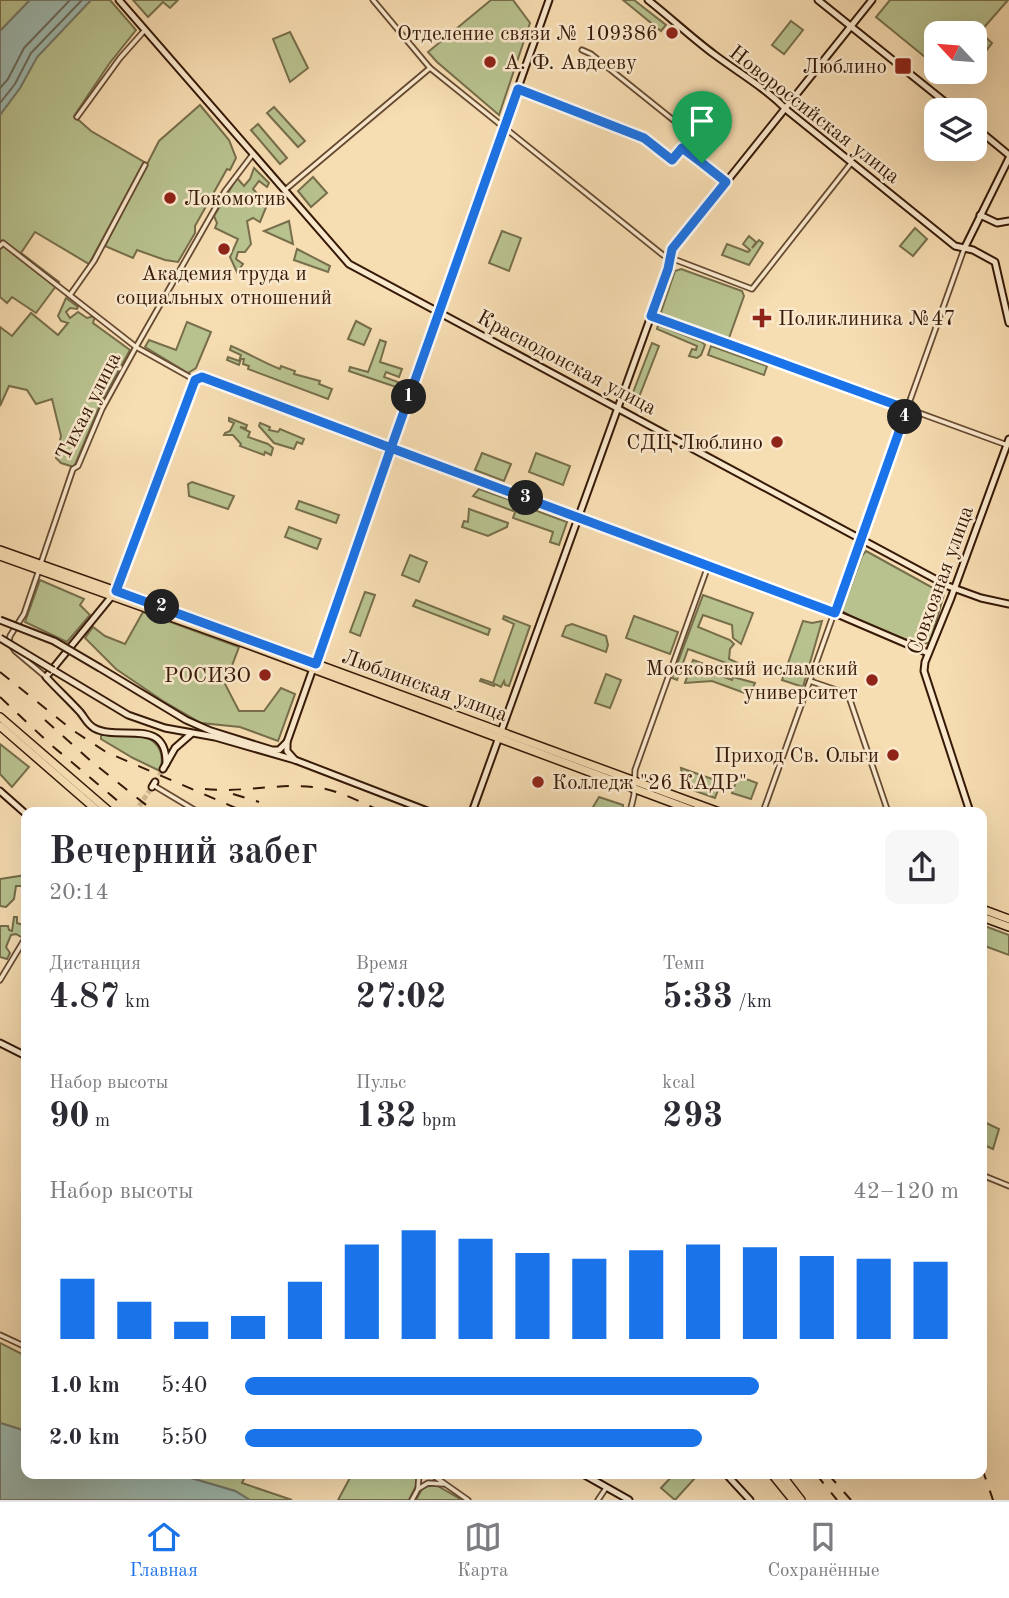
<!DOCTYPE html>
<html lang="ru">
<meta charset="utf-8">
<style>
body{margin:0;font-family:"Old Standard TT",serif;background:#f7f7f7;color:#2b2b33;height:100vh;display:flex;flex-direction:column;font-size:26px;white-space:nowrap}
*{box-sizing:border-box;margin:0}
p{font-size:23px;color:#7c7c81}
.icon{flex:none;width:38px;height:38px;fill:none;stroke:currentColor;stroke-width:2;stroke-linecap:round;stroke-linejoin:round}
.map{position:relative;flex:1;overflow:hidden}
.side{position:absolute;left:21px;top:807px;width:966px;height:672px;display:flex;flex-direction:column;background:#fff;border-radius:14px;box-shadow:0 7px 28px #0002}
.side>*{flex:none}
.needle{width:46px;rotate:296deg}
.tools{position:absolute;left:924px;top:21px;display:grid;gap:14px}
.tools a{display:grid;place-items:center;width:63px;height:63px;border-radius:14px;background:#fff;box-shadow:0 7px 28px #0002;font-size:35px}
.pin{position:absolute;display:grid;place-items:center;width:60px;height:60px;color:#fff;margin:-72px -30px;border-radius:50% 50% 50% 0;rotate:-45deg;box-shadow:0 0 7px #0007}
.pin .icon{rotate:45deg}
.km{position:absolute;width:35px;height:35px;margin:-18px;border-radius:50%;background:#222;color:#fff;font-size:19px;line-height:35px;text-align:center}
.round{display:grid;place-items:center;flex:none;width:74px;height:74px;border-radius:14px;background:#f7f7f7}
.summary{display:flex;align-items:center;justify-content:space-between;height:119px;padding:0 28px}
h1{font-size:38px;font-weight:700;line-height:52px}
.metrics{display:grid;grid-template-columns:repeat(3,1fr);gap:10px;height:119px;padding:7px 28px}
.metrics div{display:grid;align-content:center}
.metrics b{font-size:35px;font-weight:700}
.metrics small{font-size:19px;font-weight:400}
.metrics p{font-size:19px}
.chart{height:196px;padding:14px 28px}
.chart p{display:flex;justify-content:space-between}
.chart svg{width:100%;height:126px;margin-top:7px;stroke:#1a73e8;stroke-width:6}
ul{padding:0 28px;list-style:none;font-size:23px}
li{display:grid;grid-template-columns:112px 84px 1fr;align-items:center;height:52px}
li i{height:18px;border-radius:9px;background:#1a73e8}
.tab-bar{display:flex;justify-content:space-around;align-items:center;height:98px;border-top:2px solid #e1e1e2;background:#fff;font-size:19px;color:#7c7c81}
.tab-bar a{display:grid;justify-items:center;gap:4px}
.tab-bar .on{color:#1a73e8}
.map>svg:first-child{display:block}
</style>
<div class="map">
<svg width="1009" height="1500" viewBox="0 0 1009 1500">
<rect width="100%" height="100%" fill="#f7ddb2"/>
<filter id="stains"><feTurbulence type="fractalNoise" baseFrequency=".00286" numOctaves="4"/><feColorMatrix values="0 0 0 0 .2 0 0 0 0 .09 0 0 0 0 .02 0 0 0 .5 -.17"/></filter>
<radialGradient id="worn" r=".72"><stop offset=".6" stop-color="#630" stop-opacity="0"/><stop offset="1" stop-color="#630" stop-opacity=".3"/></radialGradient>
<!-- green -->
<g fill="#b8c28f" stroke="#776e4b" stroke-width="2">
<polygon points="0,0 30,0 0,31"/>
<polygon points="91,0 110,0 136,30 109,64 74,116 91,131 144,162 89,264 35,232 21,253 59,282 36,313 12,297 7,303 0,297 0,115 20,88 37,57"/>
<polygon points="133,0 178,0 170,8 163,2 148,17"/>
<polygon points="491,0 513,0 530,23 499,115 437,62 428,52"/>
<polygon points="623,0 634,0 666,25 661,31"/>
<polygon points="890,0 1008,0 980,32 992,43 975,65 975,33 936,33 936,66 876,17"/>
<polygon points="791,21 803,30 784,54 772,45"/>
<polygon points="290,32 308,68 290,82 273,39"/>
<polygon points="200,105 229,140 236,158 230,170 227,169 195,226 195,233 178,262 165,260 137,250 133,258 105,246 159,141"/>
<polygon points="274,107 305,141 298,147 267,113"/>
<polygon points="258,124 287,158 280,164 251,130"/>
<polygon points="703,126 714,135 699,155 687,146"/>
<polygon points="254,168 269,183 267,187 259,181 253,189 267,205 260,222 253,218 247,221 251,244 245,252 238,252 236,259 243,264 237,272 230,257 238,239 215,228 217,223 214,216 237,178 244,186 250,179"/>
<polygon points="313,177 327,193 311,207 298,191"/>
<polygon points="289,221 293,244 264,231"/>
<polygon points="915,228 927,239 913,256 900,246"/>
<polygon points="502,231 521,238 509,271 489,263"/>
<polygon points="749,236 756,242 752,248 759,240 763,243 749,265 722,255 727,244 748,252 750,250 743,244"/>
<polygon points="297,249 330,266 328,272 294,260"/>
<polygon points="681,269 742,291 744,296 729,338 725,339 664,316 661,312 675,271"/>
<polygon points="66,298 78,307 77,309 70,308 66,312 70,318 78,312 87,318 95,316 93,323 130,350 100,405 74,467 61,463 56,458 61,436 52,399 36,404 27,390 9,386 0,406 0,327 12,336 31,313 58,335 68,323 61,321 58,316"/>
<polygon points="356,321 371,329 364,345 348,339"/>
<polygon points="187,322 211,332 196,368 188,373 145,347 149,340 176,350"/>
<polygon points="658,325 702,342 705,345 701,355 697,358 689,356 692,349 696,350 697,346 657,329"/>
<polygon points="380,340 386,342 380,362 402,369 399,377 386,372 384,377 398,382 396,387 349,371 350,367 368,372"/>
<polygon points="652,343 659,346 639,397 632,395"/>
<path d="M 231,346 C 250,354 262,362 280,369 L 281,366 L 295,371 L 294,374 L 320,381 L 319,384 L 332,389 L 328,399 L 248,369 L 249,366 L 243,364 L 244,359 L 241,359 L 239,365 L 227,360 L 228,357 L 239,361 L 241,355 L 230,350 Z"/>
<polygon points="711,346 767,366 764,375 708,355"/>
<polygon points="229,418 247,425 246,428 240,427 250,432 248,437 268,444 273,448 271,455 265,452 264,455 240,446 241,444 233,435 224,435 225,433 230,431 234,423 229,421"/>
<polygon points="260,423 270,427 269,430 278,432 280,429 304,439 302,444 297,442 294,449 274,443 259,426"/>
<polygon points="482,453 511,464 504,481 475,470"/>
<polygon points="536,453 570,466 563,485 529,472"/>
<polygon points="192,482 234,496 228,509 189,496 188,484"/>
<polygon points="479,489 516,502 513,511 473,496"/>
<polygon points="299,501 339,515 336,523 296,509"/>
<polygon points="518,504 567,522 559,545 550,542 553,532 513,518"/>
<polygon points="469,509 508,523 507,527 488,536 462,527 464,521 468,522"/>
<polygon points="289,527 321,539 317,549 285,537"/>
<path d="M 866,551 L 944,594 L 930,643 C 912,646 859,621 842,611 L 862,556 Z"/>
<polygon points="410,555 427,562 419,582 402,575"/>
<polygon points="40,580 84,599 80,605 90,615 67,642 25,622"/>
<polygon points="365,592 375,595 360,636 350,632"/>
<polygon points="703,595 753,613 741,644 733,638 732,625 703,615 698,627 730,640 734,644 730,649 729,659 738,663 737,667 688,649 677,680 672,678"/>
<polygon points="416,600 490,629 488,635 413,606"/>
<polygon points="143,612 239,647 225,684 239,711 264,711 281,688 295,694 278,741 240,727 201,723 163,701 116,669 85,638 93,627 105,636 125,644"/>
<polygon points="504,616 530,626 509,686 505,685 504,681 501,687 495,684 494,686 480,681 481,679 493,683 514,624 503,619"/>
<polygon points="634,616 678,632 670,654 626,638"/>
<polygon points="803,621 812,623 822,621 803,687 782,680"/>
<polygon points="572,624 606,636 608,645 606,652 562,636 566,626"/>
<polygon points="693,660 726,672 724,677 732,680 733,677 755,683 750,695 712,681 685,683"/>
<polygon points="606,674 621,680 610,708 595,703"/>
<path d="M 136,734 C 156,738 166,751 160,771 L 133,758 L 101,739 L 101,735 Z"/>
<polygon points="0,744 29,767 12,787 0,774"/>
<polygon points="681,768 721,782 715,798 684,787 688,775 682,773"/>
<polygon points="738,776 757,783 751,799 732,793"/>
<polygon points="599,797 623,805 623,812 594,810 593,807"/>
<polygon points="26,875 26,886 16,886 14,899 6,907 0,906 0,879"/>
<polygon points="14,917 17,917 17,923 26,926 23,938 16,934 11,935 6,947 10,953 7,959 0,957 0,926 8,926 9,930 12,931"/>
<polygon points="982,925 1009,935 1009,955 982,945"/>
<polygon points="982,1121 999,1129 993,1149 982,1144"/>
<polygon points="0,1343 26,1356 26,1431 0,1423"/>
<polygon points="177,1474 246,1474 242,1483 292,1500 250,1500 235,1491"/>
<polygon points="352,1474 417,1474 418,1482 409,1500 338,1500"/>
<polygon points="674,1474 692,1474 696,1477 675,1500 661,1488"/>
<polygon points="436,1485 462,1500 416,1500 423,1487"/>
</g>
<!-- water -->
<g fill="#9ebbb2" stroke="#747a6e" stroke-width="2">
<polygon points="30,0 91,0 37,57 20,88 0,115 0,31"/>
<polygon points="0,1423 26,1431 26,1474 177,1474 235,1491 250,1500 0,1500"/>
</g>
<g fill="none" stroke-linecap="round" stroke-linejoin="round">
<!-- shore -->
<g stroke="#6a6a5c" stroke-width="2">
<polyline points="0,88 8,79 24,48 70,0"/>
<polyline points="0,103 15,84 31,53 82,0"/>
</g>
<!-- secondary-tunnel -->
<g stroke="#d0b690" stroke-width="5" stroke-dasharray="5 2.5" stroke-linecap="butt">
<polyline points="155,782 163,769"/>
<polyline points="135,812 152,787"/>
</g>
<!-- street casing -->
<g stroke="#664a32" stroke-width="7">
<g id="street">
<polyline points="373,0 430,68 663,255 752,289 852,162"/>
<polyline points="582,50 591,54 692,135 682,148 726,182"/>
<polyline points="518,89 644,138 672,160 682,148"/>
<polyline points="77,117 120,58 144,31"/>
<polyline points="285,190 430,68"/>
<polyline points="0,246 3,243 136,347 195,380"/>
<polyline points="70,295 94,261 145,165"/>
<polyline points="651,315 1007,445"/>
<polyline points="41,563 73,469 78,466 102,409 136,347 225,191 253,154"/>
<polyline points="39,570 24,614 10,636 9,642 15,651 46,677"/>
<polyline points="810,681 848,694 888,812"/>
<polyline points="153,785 198,812"/>
<polyline points="630,812 634,795 635,770 708,566"/>
<polyline points="763,812 964,249"/>
<polyline points="0,980 26,937"/>
<polyline points="982,1175 1009,1186"/>
<polyline points="0,1335 26,1347"/>
<polyline points="431,1474 468,1500"/>
<polyline points="418,1489 428,1483 443,1484"/>
<polyline points="412,1500 418,1489 419,1474"/>
<polyline points="598,1500 606,1488"/>
</g>
</g>
<!-- secondary casing -->
<g stroke="#361907" stroke-width="9">
<g id="secondary">
<polyline points="119,0 349,264 948,586 981,598 1009,604"/>
<path d="M 648,0 C 671,18 692,38 715,55 C 742,75 764,87 788,111 L 955,246 L 973,250 L 995,262 L 1009,323"/>
<polyline points="818,0 955,110"/>
<polyline points="975,127 1009,155"/>
<polyline points="980,215 997,223 1009,221"/>
<polyline points="964,249 1009,158"/>
<polyline points="100,668 186,720 211,731 272,750 279,750 287,742"/>
<polyline points="53,670 128,715 165,728 215,737 295,760 430,812"/>
<polyline points="295,760 287,751 287,742 549,0"/>
<path d="M 166,764 C 167,716 119,742 94,728 C 87,724 85,718 80,712 C 69,700 57,689 46,677 L 116,591 L 195,380 L 202,377 L 830,611 L 928,653"/>
<polyline points="163,769 175,748 191,734"/>
<polyline points="152,787 155,782"/>
<polyline points="0,791 26,814"/>
<polyline points="472,812 668,269 671,251 872,0"/>
<polyline points="970,812 924,671 925,662 951,598 1009,439"/>
<polyline points="0,1043 26,1056"/>
<polyline points="583,1474 629,1500"/>
<polyline points="726,1474 750,1500"/>
</g>
</g>
<!-- primary casing -->
<g stroke="#361907" stroke-width="10">
<g id="primary">
<polyline points="0,550 170,610 719,812"/>
<polyline points="0,556 249,645 697,812"/>
<polyline points="0,717 110,812"/>
<polyline points="0,726 99,812"/>
<polyline points="982,909 1009,919"/>
<polyline points="982,917 1009,927"/>
<polyline points="772,1474 793,1500"/>
<polyline points="781,1474 801,1500"/>
</g>
</g>
<!-- street -->
<use href="#street" stroke="#fae9cd" stroke-width="3.5"/>
<!-- secondary -->
<use href="#secondary" stroke="#fae9cd" stroke-width="5"/>
<!-- primary -->
<use href="#primary" stroke="#f7ddb2" stroke-width="7"/>
<!-- rail -->
<g stroke="#361907" stroke-width="2" stroke-dasharray="12 12" stroke-linecap="butt">
<polyline points="0,672 71,729 106,752 245,812"/>
<polyline points="0,697 50,744 131,812"/>
<polyline points="45,720 92,762 155,812"/>
<path d="M 205,789 C 241,793 277,783 313,787 C 338,789 361,803 384,812"/>
<polyline points="233,794 259,802"/>
<polyline points="982,1468 993,1500"/>
<polyline points="816,1474 837,1500"/>
<polyline points="828,1474 851,1500"/>
</g>
<!-- secondary-bridge casing -->
<g stroke="#361907" stroke-width="9" stroke-linecap="butt">
<g id="secondary-bridge">
<polyline points="0,620 54,641 100,668"/>
<polyline points="0,638 53,670"/>
</g>
</g>
<!-- secondary-bridge -->
<use href="#secondary-bridge" stroke="#fae9cd" stroke-width="5"/>
</g>
<g fill="none" stroke-linecap="round" stroke-linejoin="round">
<!-- route casing -->
<g stroke="#fff" stroke-width="14">
<polyline id="route" points="702,163 682,148 672,160 644,138 518,89 391,448 202,377 195,380 116,591 316,664 391,448 835,613 907,409 651,316 668,269 672,249 726,182 702,163"/>
</g>
<!-- route -->
<use href="#route" stroke="#1a73e8" stroke-width="9"/>
</g>
<!-- markers -->
<g fill="#8f2418" stroke="#fae9cd" stroke-width="2.5">
<circle cx="672" cy="33" r="7"/>
<circle cx="490" cy="62" r="7"/>
<rect x="894" y="57" width="18" height="18" rx="3.5"/>
<circle cx="170" cy="198" r="7"/>
<circle cx="224" cy="249" r="7"/>
<path d="M758.5 307.5h7v7h7v7h-7v7h-7v-7h-7v-7h7z"/>
<circle cx="777" cy="442" r="7"/>
<circle cx="265" cy="675" r="7"/>
<circle cx="872" cy="680" r="7"/>
<circle cx="893" cy="755" r="7"/>
<circle cx="538" cy="782" r="7"/>
</g>
<g text-anchor="middle" stroke-width="5" stroke-linejoin="round" paint-order="stroke">
<!-- poi labels -->
<g font-size="21" fill="#361907" stroke="#fae9cd" text-anchor="end">
<text x="658" y="40">Отделение связи № 109386</text>
<text x="504" y="69" text-anchor="start">А. Ф. Авдееву</text>
<text x="887" y="73">Люблино</text>
<text x="184" y="205" text-anchor="start">Локомотив</text>
<text x="224" y="280" text-anchor="middle">Академия труда и<tspan x="224" dy="24">социальных отношений</tspan></text>
<text x="778" y="325" text-anchor="start">Поликлиника №47</text>
<text x="763" y="449">СДЦ Люблино</text>
<text x="858" y="675">Московский исламский<tspan x="858" dy="24">университет</tspan></text>
<text x="251" y="682">РОСИЗО</text>
<text x="879" y="762">Приход Св. Ольги</text>
<text x="552" y="789" text-anchor="start">Колледж "26 КАДР"</text>
</g>
<!-- street labels -->
<g font-size="21" fill="#361907" stroke="#fae9cd">
<text transform="translate(815 114) rotate(38)" y="7">Новороссийская улица</text>
<text transform="translate(567 362) rotate(28)" y="7">Краснодонская улица</text>
<text transform="translate(88 406) rotate(-63)" y="7">Тихая улица</text>
<text transform="translate(940 580) rotate(-70)" y="7">Совхозная улица</text>
<text transform="translate(425 685) rotate(20)" y="7">Люблинская улица</text>
</g>
</g>
<rect width="100%" height="100%" filter="url(#stains)"/>
<rect width="100%" height="100%" fill="url(#worn)"/>
</svg>
<div class="tools">
<a><svg class="needle" viewBox="-14 -14 28 28"><path d="M0-13l5 13h-10z" fill="#e53935"/><path d="M0 13l5-13h-10z" fill="#7c7c81"/></svg></a>
<a><svg class="icon" aria-label="layers" viewBox="0 0 24 24"><path d="M12 4l9 5-9 5-9-5zM3 14l9 5 9-5"/></svg></a>
</div>
<div class="pin" style="left:702px;top:163px;background:#1e9e55"><svg class="icon" aria-label="arrive" viewBox="0 0 24 24"><path d="M6 21V4h12l-3 4 3 4H6"/></svg></div>
<b class="km" style="left:409px;top:397px">1</b>
<b class="km" style="left:162px;top:607px">2</b>
<b class="km" style="left:526px;top:498px">3</b>
<b class="km" style="left:905px;top:417px">4</b>
<section class="side">
<div class="summary"><div><h1>Вечерний забег</h1><p>20:14</p></div><a class="round"><svg class="icon" aria-label="share" viewBox="0 0 24 24"><path d="M12 15V3M7 8l5-5 5 5M5 13v7h14v-7"/></svg></a></div>
<div class="metrics">
<div><p>Дистанция</p><b>4.87<small> km</small></b></div>
<div><p>Время</p><b>27:02</b></div>
<div><p>Темп</p><b>5:33<small> /km</small></b></div>
</div>
<div class="metrics">
<div><p>Набор высоты</p><b>90<small> m</small></b></div>
<div><p>Пульс</p><b>132<small> bpm</small></b></div>
<div><p>kcal</p><b>293</b></div>
</div>
<div class="chart"><p><span>Набор высоты</span>42–120 m</p>
<svg viewBox="0 0 160 44" preserveAspectRatio="none"><path d="M5 44V23M15 44V31M25 44V38M35 44V36M45 44V24M55 44V11M65 44V6M75 44V9M85 44V14M95 44V16M105 44V13M115 44V11M125 44V12M135 44V15M145 44V16M155 44V17"/></svg>
</div>
<ul>
<li><b>1.0 km</b>5:40<i style="width:72%"></i></li>
<li><b>2.0 km</b>5:50<i style="width:64%"></i></li>
</ul>
</section>
</div>
<nav class="tab-bar">
<a class="on"><svg class="icon" aria-label="home" viewBox="0 0 24 24"><path d="M3 11l9-7 9 7M6 9v11h12V9"/></svg>Главная</a>
<a><svg class="icon" aria-label="map" viewBox="0 0 24 24"><path d="M3 6l6-2 6 2 6-2v14l-6 2-6-2-6 2zM9 4v14M15 6v14"/></svg>Карта</a>
<a><svg class="icon" aria-label="saved" viewBox="0 0 24 24"><path d="M7 4h10v16l-5-4-5 4z"/></svg>Сохранённые</a>
</nav>
